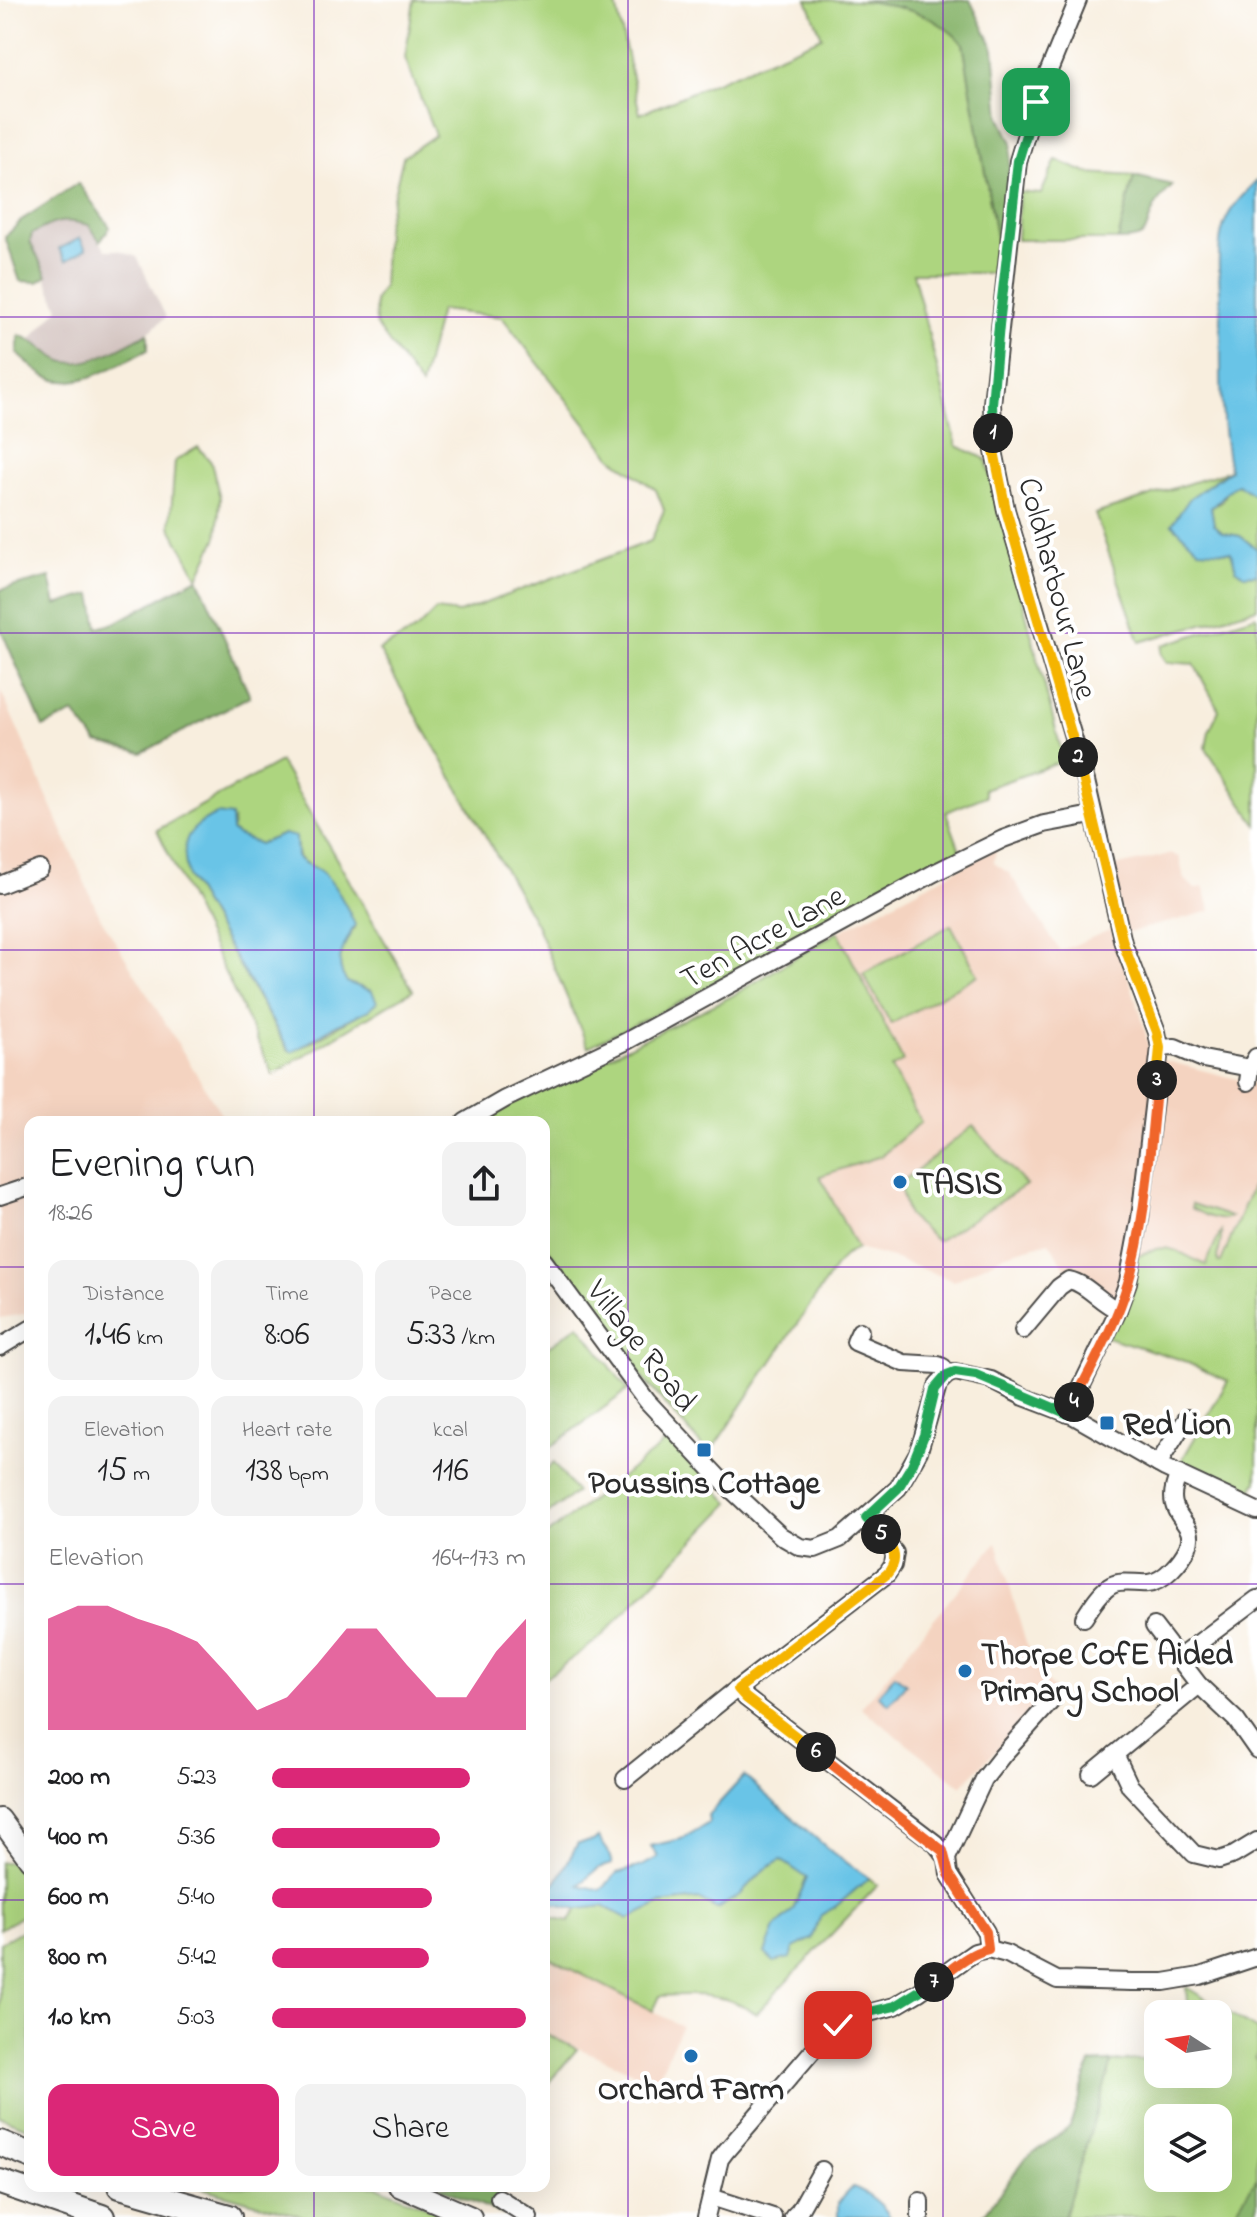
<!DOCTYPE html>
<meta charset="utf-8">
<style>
body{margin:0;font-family:"Indie Flower",sans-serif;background:#f2f2f2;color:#202124;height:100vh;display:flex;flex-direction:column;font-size:30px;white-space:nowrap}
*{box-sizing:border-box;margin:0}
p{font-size:26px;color:#757577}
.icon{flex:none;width:44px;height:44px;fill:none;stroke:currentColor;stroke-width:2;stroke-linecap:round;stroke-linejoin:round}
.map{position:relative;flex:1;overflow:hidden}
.panel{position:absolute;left:24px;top:1116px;width:526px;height:1076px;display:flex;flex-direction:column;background:#fff;border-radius:16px;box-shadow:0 8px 32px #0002}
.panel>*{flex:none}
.needle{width:52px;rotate:282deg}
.controls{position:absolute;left:1144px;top:2000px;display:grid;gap:16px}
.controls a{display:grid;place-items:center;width:88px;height:88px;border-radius:16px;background:#fff;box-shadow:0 8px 32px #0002;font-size:40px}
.pin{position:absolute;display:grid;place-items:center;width:68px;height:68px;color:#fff;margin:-34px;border-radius:16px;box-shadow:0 4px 12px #0006}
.km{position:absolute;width:40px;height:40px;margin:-20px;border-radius:50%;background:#222;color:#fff;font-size:22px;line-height:40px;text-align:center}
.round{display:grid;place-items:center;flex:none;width:84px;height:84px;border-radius:16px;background:#f2f2f2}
.overview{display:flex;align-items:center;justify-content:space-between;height:136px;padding:0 24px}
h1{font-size:44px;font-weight:600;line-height:60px}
.stats{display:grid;grid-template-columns:repeat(3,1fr);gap:12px;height:136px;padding:8px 24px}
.stats div{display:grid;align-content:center;border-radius:16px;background:#f2f2f2;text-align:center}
.stats b{font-size:34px;font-weight:600}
.stats small{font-size:22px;font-weight:400}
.stats p{font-size:22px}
.chart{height:224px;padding:16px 24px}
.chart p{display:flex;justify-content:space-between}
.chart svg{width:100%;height:144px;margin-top:8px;fill:#db2777;opacity:.7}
.action{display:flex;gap:16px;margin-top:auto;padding:16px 24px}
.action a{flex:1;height:92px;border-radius:16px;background:#db2777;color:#fff;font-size:32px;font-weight:600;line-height:92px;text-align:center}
.action a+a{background:#f2f2f2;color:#202124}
ul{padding:0 24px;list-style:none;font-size:26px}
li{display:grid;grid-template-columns:128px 96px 1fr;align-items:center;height:60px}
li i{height:20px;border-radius:10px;background:#db2777}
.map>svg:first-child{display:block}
</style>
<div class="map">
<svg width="1257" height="2217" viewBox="0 0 1257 2217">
<rect width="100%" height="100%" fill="#fff"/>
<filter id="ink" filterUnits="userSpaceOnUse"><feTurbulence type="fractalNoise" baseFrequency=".0125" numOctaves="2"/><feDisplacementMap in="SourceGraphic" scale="16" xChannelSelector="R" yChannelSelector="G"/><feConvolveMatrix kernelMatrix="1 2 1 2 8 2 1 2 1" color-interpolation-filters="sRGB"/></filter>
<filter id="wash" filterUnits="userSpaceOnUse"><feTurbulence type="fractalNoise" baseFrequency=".006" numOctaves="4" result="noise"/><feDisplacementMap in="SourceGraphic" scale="32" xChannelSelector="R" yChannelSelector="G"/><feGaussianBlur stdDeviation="1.8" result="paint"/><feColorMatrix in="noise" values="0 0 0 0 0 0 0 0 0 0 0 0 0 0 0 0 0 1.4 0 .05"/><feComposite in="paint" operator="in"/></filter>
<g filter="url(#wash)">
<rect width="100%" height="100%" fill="#f8eede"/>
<!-- built -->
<g fill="#f4d3c0">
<polygon points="0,689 99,915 226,1122 30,1122 30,1313 0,1318"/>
<polygon points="996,849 994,863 1010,874 1060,951 1112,929 1141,1015 1151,1057 1252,1083 1257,1089 1257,1394 1189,1363 1100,1335 1110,1298 1066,1269 1049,1242 1006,1254 954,1281 893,1258 857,1249 845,1255 837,1265 709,1454 647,1383 544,1243 544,1122 730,997 808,948"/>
<polygon points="1171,854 1179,857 1184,878 1195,889 1203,887 1211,911 1127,933 1110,868"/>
<polygon points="997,1542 1025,1640 1043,1678 1054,1689 1051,1696 961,1786 861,1708"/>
<polygon points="544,1955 681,2026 656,2082 544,2033"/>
</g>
<!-- industrial -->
<polygon fill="#d0c0bc" points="57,220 89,225 106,250 118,250 137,257 166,317 148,333 105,355 75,364 60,361 31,339 59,308 30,241 32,234"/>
<!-- green -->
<g fill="#add57f" stroke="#6c8055" stroke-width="2" fill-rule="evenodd">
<path d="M 414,0 L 615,0 L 640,114 L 822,37 L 807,0 C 841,0 893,0 924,13 C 939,20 951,32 963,43 L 999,254 L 999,273 L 913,273 L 957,446 L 986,459 L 1064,761 L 984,789 L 986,796 L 946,812 L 961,853 L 822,920 L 683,1001 L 588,1047 L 536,924 L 379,650 L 416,630 L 436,610 L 459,613 L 651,541 L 664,510 L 656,490 L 612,458 L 502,317 L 440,310 L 421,386 L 376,325 L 375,300 L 383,287 L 386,227 L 403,157 L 435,135 L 405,58 Z"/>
<polygon points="1056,160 1087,173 1134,176 1118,240 1017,240 1019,192 1041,194"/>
<polygon points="198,447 211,462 220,498 217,537 198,578 170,526 175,461"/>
<path d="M 1230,470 C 1206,484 1188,501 1172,524 C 1187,539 1210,553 1231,552 L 1244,575 L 1257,574 L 1257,608 L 1140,642 L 1095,514 Z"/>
<polygon points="1239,484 1257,497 1257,549 1240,536 1223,533 1218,529 1214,525 1211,507 1222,501 1231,486"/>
<polygon points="1257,615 1257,825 1206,748 1209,731 1219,710 1194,664 1166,662 1161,653 1163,645"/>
<path d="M 280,762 L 413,990 L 273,1074 L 157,830 ZM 233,821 L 232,831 L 242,839 L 259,844 L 284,834 L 297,846 C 295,865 310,862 320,872 C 334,887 344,910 355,928 C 341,943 333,967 348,983 L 372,991 L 369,1010 C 343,1019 312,1048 288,1050 L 188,877 Z"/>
<polygon points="951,925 978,975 891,1024 863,974"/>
<polygon points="838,932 903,1061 891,1068 921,1122 881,1156 820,1176 857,1249 845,1255 837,1265 709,1454 647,1383 544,1243 544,1122 480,1122 517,1101 730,997"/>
<polygon points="973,1126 1026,1185 937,1241 908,1216 899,1184"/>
<path d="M 1257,1175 L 1257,1481 L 1248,1497 L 1179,1465 L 1228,1381 L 1179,1359 L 1100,1335 L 1136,1258 C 1167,1238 1178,1253 1206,1265 L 1221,1231 C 1223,1242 1217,1251 1218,1262 L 1221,1262 Z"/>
<path d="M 1192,1204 L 1231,1217 C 1219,1224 1203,1213 1191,1208 Z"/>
<polygon points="579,1325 628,1390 544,1452 544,1350"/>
<polygon points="670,1439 730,1503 600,1638 544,1679 544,1537"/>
<polygon points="554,1463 576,1492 544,1517 544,1471"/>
<path d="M 781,1860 L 807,1877 L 793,1910 L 775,1928 L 765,1953 L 794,1948 L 812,1939 L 821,1915 L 835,1907 L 869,1878 L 878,1885 L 756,2014 C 728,1993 693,1994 660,1996 L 653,2011 L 544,1955 L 544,1916 L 569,1921 L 578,1909 L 603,1906 L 629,1919 L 659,1904 L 741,1894 L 764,1870 Z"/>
<polygon points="0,1862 15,1862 30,1884 30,1911 0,1929"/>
<polygon points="30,1926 30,2128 0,2117 0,1943"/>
<path d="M 1186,1987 L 1257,2030 L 1257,2054 L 1255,2057 L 1257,2060 L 1257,2217 L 982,2217 L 1026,2158 L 1063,2150 L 1090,2063 L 1155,2059 L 1154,2024 L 1158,2024 L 1158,2074 L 1218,2074 L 1218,2014 L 1188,2014 ZM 1158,2118 L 1218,2118 L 1218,2178 L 1158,2178 Z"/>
<polygon points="544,2033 577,2049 544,2088"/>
<polygon points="195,2186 377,2186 451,2217 305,2217"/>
</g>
<!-- forest -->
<g fill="#8ab66e" stroke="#5a704c" stroke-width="2">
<path d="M 862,0 L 970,0 L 994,49 L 1000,117 L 1012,143 L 999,254 L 963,43 C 929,10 907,9 862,0 Z"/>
<path d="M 1134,176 L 1173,185 C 1168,191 1160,198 1156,205 C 1142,230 1154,240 1118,240 Z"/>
<path d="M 78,183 L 110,227 L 100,241 L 89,225 C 63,218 55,221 32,234 L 30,242 L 47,276 L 38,282 L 20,281 L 5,237 L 23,219 Z"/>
<path d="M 148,333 L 148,350 C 119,363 78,392 47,377 C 36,372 26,361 17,353 L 19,335 C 35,340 44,351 58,359 C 82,373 126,344 148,333 Z"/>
<polygon points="50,577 56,605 92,594 98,628 115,623 198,578 250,696 142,753 97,743 74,713 43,727 0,627 0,590"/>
<polygon points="1112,2062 1064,2217 982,2217 1026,2158 1070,2127 1090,2063"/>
<polygon points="1257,2178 1257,2217 1231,2217"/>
<polygon points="436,2186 498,2186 502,2190 502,2214"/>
</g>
<!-- water -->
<g fill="#69c4e7" stroke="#4a7889" stroke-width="2">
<path d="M 1257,181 L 1257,497 L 1238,484 C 1230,486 1221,501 1211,507 L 1214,525 L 1218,529 L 1223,533 L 1240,536 L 1257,549 L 1257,574 L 1244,575 L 1236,569 L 1231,552 L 1199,550 L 1172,524 L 1190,498 L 1230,470 C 1219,418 1221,364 1221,311 C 1220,285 1216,256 1222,231 C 1227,210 1242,196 1257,181 Z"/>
<polygon points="80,238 86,249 66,261 59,249"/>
<path d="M 217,814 L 231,816 L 232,831 L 237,835 L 259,844 L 284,834 L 296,837 L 297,857 C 304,865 311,865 319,870 C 333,879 349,910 355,925 C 345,943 331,964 348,983 L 372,991 L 377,1002 L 369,1010 L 336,1025 L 293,1052 L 289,1050 L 188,877 C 181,841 183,831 217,814 Z"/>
<polygon points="895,1675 906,1684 889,1704 878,1695"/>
<polygon points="744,1776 833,1853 869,1878 835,1907 821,1915 812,1939 794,1948 791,1958 774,1962 765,1953 775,1928 793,1910 807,1878 781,1860 764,1870 741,1894 717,1909 698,1899 659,1904 629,1919 603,1906 578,1909 550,1903 544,1893 558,1880 578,1843 593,1841 598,1837 608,1851 612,1864 599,1868 579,1885 601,1890 617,1873 642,1866 658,1857 651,1846 681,1839 709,1823 708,1815"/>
<path d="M 853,2187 C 867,2192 883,2204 890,2217 L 838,2217 L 838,2203 Z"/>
</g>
</g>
<g filter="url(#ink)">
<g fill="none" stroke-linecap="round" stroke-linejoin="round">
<!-- minor casing -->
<g stroke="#4a4846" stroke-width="20">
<g id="minor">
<polyline points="0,885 40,869"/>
<polyline points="1160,1048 1175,1047 1203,1059 1250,1068"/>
<polyline points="1248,1082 1250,1068 1256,1057"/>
<polyline points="465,1122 505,1099 625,1042 934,873 1003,839 1044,824 1092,815"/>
<polyline points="0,1196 30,1186"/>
<polyline points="544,1261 647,1401 720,1479 781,1536 800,1547 815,1549 840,1539 898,1488 919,1451 938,1384 947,1375 955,1372 991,1380 1024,1397 1074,1416 1165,1468 1257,1511"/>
<path d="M 1023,1330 L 1059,1287 L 1069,1280 C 1088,1284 1100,1303 1118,1310"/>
<polyline points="860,1331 855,1342 904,1363 938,1365 943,1367 947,1375"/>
<polyline points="0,1347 30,1329"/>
<polyline points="1068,1414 1116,1315 1128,1282 1140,1218 1160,1048 1157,1032 1123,943 1086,781 1006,510 994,451 992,404 1018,161 1036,102 1078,0"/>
<polyline points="1158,1464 1187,1418"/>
<path d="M 1084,1618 C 1091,1607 1100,1591 1112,1585 C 1122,1580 1137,1584 1148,1583 C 1164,1582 1182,1560 1188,1547 C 1200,1519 1158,1519 1179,1474"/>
<polyline points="1154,1626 1199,1685 1236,1720 1257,1750"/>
<polyline points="1180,1657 1257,1599"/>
<polyline points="738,1689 746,1698 935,1843 947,1858"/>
<polyline points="1115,1754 1130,1786 1194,1854 1219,1860 1234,1855 1257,1841"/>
<polyline points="1091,1774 1199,1685"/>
<polyline points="625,1779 728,1696 887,1574 893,1565 895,1553 866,1518"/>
<polyline points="988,1949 986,1932 949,1874 947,1858 984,1779 1002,1756 1053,1699"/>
<polyline points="711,2197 773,2217"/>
<polyline points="499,2198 529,2217"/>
<polyline points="706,2217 720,2159 726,2151 828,2033 850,2018 895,2006 919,1992 975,1952 988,1949 1007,1954 1057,1980 1132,1982 1164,1982 1200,1976 1257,1957"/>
<polyline points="793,2217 799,2211 822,2170"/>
<polyline points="920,2217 920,2201"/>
</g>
</g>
<!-- major casing -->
<g stroke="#4a4846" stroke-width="24">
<g id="major">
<polyline points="0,1819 30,1860"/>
<polyline points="399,2186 471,2217"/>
</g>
</g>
<!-- highway casing -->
<g stroke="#4a4846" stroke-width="28">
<g id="highway">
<polyline points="0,2143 30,2155"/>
<polyline points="0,2182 102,2217"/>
<polyline points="120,2186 229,2217"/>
</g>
</g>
<!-- minor -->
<use href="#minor" stroke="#fff" stroke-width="16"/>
<!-- major -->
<use href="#major" stroke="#fff" stroke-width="20"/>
<!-- highway -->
<use href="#highway" stroke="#fff" stroke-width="24"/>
</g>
</g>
<g fill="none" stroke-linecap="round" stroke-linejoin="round" filter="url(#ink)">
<!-- split-1 casing -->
<g stroke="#fff" stroke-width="16">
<polyline id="split-1" points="993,433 992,404 999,325 1018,161 1036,102"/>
</g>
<!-- split-2 casing -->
<g stroke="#fff" stroke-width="16">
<polyline id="split-2" points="993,433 994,451 1006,510 1078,757"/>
</g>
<!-- split-3 casing -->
<g stroke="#fff" stroke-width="16">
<polyline id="split-3" points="1078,757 1123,943 1157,1032 1160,1048 1157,1080"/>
</g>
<!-- split-4 casing -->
<g stroke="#fff" stroke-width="16">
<path id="split-4" d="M 1074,1402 C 1093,1364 1116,1324 1128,1283 C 1146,1222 1150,1145 1157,1080"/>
</g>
<!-- split-5 casing -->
<g stroke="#fff" stroke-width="16">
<polyline id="split-5" points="881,1534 866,1518 898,1488 912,1465 924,1435 935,1389 947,1375 955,1372 976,1375 1068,1414 1074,1402"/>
</g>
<!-- split-6 casing -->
<g stroke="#fff" stroke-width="16">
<path id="split-6" d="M 816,1752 L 746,1698 L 738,1689 L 887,1574 C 901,1558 892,1547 881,1534"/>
</g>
<!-- split-7 casing -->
<g stroke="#fff" stroke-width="16">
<path id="split-7" d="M 816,1752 L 943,1851 L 949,1874 L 986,1932 L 988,1949 C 966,1954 952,1970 934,1982"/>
</g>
<!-- split-8 casing -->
<g stroke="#fff" stroke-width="16">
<polyline id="split-8" points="838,2025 861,2014 895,2006 934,1982"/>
</g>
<!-- split-1 -->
<use href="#split-1" stroke="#22a559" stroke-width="10"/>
<!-- split-2 -->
<use href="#split-2" stroke="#f5b400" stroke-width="10"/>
<!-- split-3 -->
<use href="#split-3" stroke="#f5b400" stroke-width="10"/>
<!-- split-4 -->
<use href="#split-4" stroke="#f0652b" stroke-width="10"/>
<!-- split-5 -->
<use href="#split-5" stroke="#22a559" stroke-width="10"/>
<!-- split-6 -->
<use href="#split-6" stroke="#f5b400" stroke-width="10"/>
<!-- split-7 -->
<use href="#split-7" stroke="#f0652b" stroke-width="10"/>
<!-- split-8 -->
<use href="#split-8" stroke="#22a559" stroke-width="10"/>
</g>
<!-- grid -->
<path fill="none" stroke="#7b2cbf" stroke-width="2" stroke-opacity="0.55" d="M 314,0 L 314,1122M 628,0 L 628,2217M 943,0 L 943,2217M 0,317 L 1257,317M 0,633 L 1257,633M 0,950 L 1257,950M 0,1267 L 30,1267M 544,1267 L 1257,1267M 0,1584 L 30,1584M 544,1584 L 1257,1584M 0,1900 L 30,1900M 544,1900 L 1257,1900M 314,2186 L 314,2217"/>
<!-- markers -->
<g fill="#1f6fb2" stroke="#fff" stroke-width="3">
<circle cx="900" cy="1182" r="8"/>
<rect x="1099" y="1415" width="16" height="16" rx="4"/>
<rect x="696" y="1442" width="16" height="16" rx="4"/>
<circle cx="965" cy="1671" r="8"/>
<circle cx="691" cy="2056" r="8"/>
</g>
<g text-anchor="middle" stroke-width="8" stroke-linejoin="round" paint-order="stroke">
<!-- street labels -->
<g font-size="32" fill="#2b2b2b" stroke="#fff">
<text transform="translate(1059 588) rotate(75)" y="11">Coldharbour Lane</text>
<text transform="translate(762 936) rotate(-29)" y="11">Ten Acre Lane</text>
<text transform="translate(643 1345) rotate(52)" y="11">Village Road</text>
</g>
<!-- poi labels -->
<g font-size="32" font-weight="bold" fill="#2b2b2b" stroke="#fff" text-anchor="start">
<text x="916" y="1193">TASIS</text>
<text x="1123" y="1434">Red Lion</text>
<text x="704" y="1493" text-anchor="middle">Poussins Cottage</text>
<text x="981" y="1664">Thorpe CofE Aided<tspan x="981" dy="37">Primary School</tspan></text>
<text x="691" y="2099" text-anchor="middle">Orchard Farm</text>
</g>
</g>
</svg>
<div class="controls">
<a><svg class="needle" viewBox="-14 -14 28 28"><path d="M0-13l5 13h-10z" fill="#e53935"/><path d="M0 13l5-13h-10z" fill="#757577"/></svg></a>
<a><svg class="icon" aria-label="layers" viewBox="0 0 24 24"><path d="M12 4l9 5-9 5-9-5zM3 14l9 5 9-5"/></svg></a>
</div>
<div class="pin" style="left:1036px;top:102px;background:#1e9e55"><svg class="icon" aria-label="arrive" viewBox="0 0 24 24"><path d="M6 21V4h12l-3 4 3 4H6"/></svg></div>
<div class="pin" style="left:838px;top:2025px;background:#d93025"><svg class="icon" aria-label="check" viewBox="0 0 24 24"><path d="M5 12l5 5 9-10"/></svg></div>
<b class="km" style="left:993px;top:433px">1</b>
<b class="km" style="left:1078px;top:757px">2</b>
<b class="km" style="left:1157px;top:1080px">3</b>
<b class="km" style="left:1074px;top:1402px">4</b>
<b class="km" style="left:881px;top:1534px">5</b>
<b class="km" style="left:816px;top:1752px">6</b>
<b class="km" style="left:934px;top:1982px">7</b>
<section class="panel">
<div class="overview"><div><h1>Evening run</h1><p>18:26</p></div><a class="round"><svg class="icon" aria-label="share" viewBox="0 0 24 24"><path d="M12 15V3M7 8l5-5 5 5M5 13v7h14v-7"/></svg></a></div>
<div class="stats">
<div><p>Distance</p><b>1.46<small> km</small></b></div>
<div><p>Time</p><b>8:06</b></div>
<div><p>Pace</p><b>5:33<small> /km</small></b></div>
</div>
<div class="stats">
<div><p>Elevation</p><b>15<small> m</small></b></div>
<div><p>Heart rate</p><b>138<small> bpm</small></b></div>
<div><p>kcal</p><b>116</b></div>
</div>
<div class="chart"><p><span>Elevation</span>164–173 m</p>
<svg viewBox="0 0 160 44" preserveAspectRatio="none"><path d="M0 44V10L10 6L20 6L30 10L40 13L50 17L60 27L70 38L80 34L90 24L100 13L110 13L120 24L130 34L140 34L150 20L160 10V44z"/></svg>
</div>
<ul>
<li><b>200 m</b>5:23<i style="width:78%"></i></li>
<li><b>400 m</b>5:36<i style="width:66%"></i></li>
<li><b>600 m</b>5:40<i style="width:63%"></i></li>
<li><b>800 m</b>5:42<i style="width:62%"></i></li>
<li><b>1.0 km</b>5:03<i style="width:100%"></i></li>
</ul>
<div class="action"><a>Save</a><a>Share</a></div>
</section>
</div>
